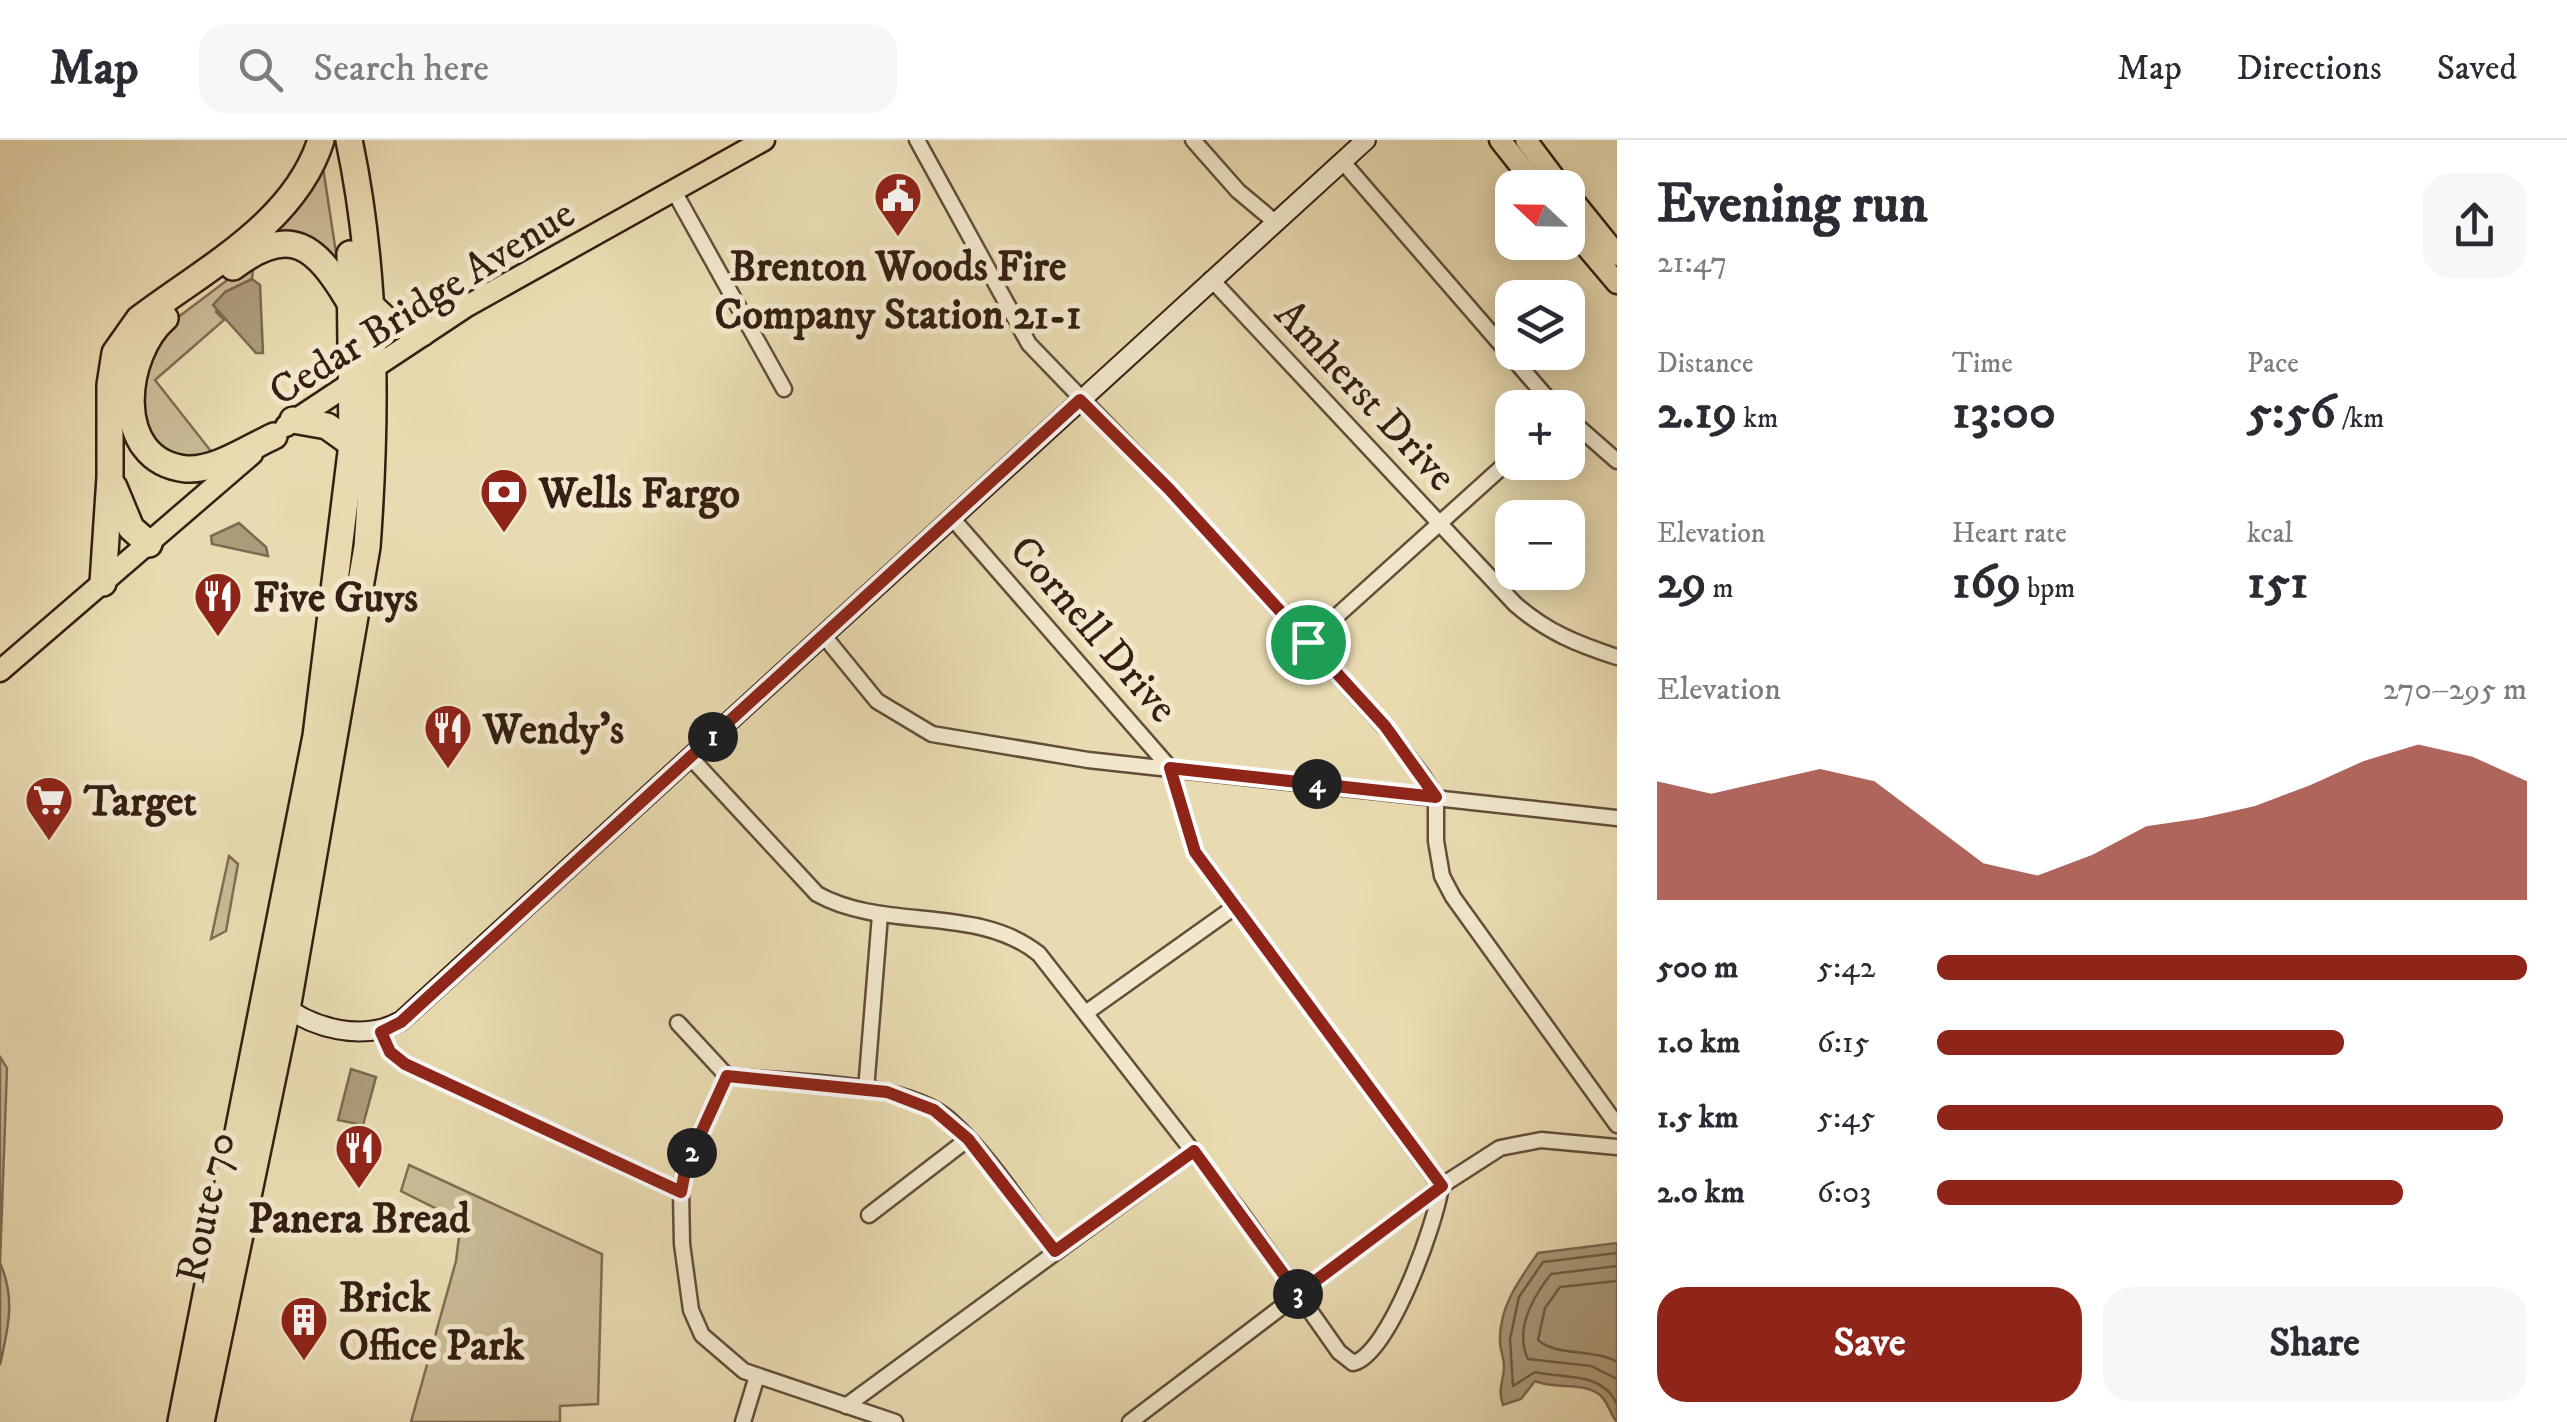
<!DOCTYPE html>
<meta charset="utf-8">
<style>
body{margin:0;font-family:"IM FELL DW Pica",serif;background:#f7f7f7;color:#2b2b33;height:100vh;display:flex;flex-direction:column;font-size:38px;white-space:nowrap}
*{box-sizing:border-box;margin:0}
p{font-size:32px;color:#7c7c81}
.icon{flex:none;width:55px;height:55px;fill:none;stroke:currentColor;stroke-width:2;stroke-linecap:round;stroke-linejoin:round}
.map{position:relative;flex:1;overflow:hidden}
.sheet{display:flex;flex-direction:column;background:#fff;width:950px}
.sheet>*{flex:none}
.needle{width:65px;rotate:292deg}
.tools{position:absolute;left:1495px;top:30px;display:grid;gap:20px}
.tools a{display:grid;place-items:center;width:90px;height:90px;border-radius:20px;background:#fff;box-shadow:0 5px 25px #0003;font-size:50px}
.pin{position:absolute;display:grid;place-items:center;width:85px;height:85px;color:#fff;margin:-42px;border:5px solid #fff;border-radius:50%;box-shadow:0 2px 10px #0007}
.km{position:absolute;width:50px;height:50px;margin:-25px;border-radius:50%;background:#222;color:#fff;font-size:28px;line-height:50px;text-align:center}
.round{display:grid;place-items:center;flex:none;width:105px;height:105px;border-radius:30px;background:#f7f7f7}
.headline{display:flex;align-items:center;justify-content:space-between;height:170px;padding:0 40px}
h1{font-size:55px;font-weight:700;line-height:75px}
.figures{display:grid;grid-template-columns:repeat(3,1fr);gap:15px;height:170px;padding:10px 40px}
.figures div{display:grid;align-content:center}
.figures b{font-size:50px;font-weight:700}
.figures small{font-size:28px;font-weight:400}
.figures p{font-size:28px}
.chart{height:280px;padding:20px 40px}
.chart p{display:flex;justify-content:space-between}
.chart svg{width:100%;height:180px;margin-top:10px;fill:#8f2418;opacity:.7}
.action{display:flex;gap:20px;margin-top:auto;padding:20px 40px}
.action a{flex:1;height:115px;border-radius:30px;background:#8f2418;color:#fff;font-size:40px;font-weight:700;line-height:115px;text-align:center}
.action a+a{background:#f7f7f7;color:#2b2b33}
ul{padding:0 40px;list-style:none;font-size:32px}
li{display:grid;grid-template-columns:160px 120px 1fr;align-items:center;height:75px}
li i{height:25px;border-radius:12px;background:#8f2418}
header{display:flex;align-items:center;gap:60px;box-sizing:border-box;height:140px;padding:0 50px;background:#fff;border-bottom:2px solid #e1e1e2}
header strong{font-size:48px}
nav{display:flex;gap:55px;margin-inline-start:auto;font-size:35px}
.search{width:700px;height:90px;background:#f7f7f7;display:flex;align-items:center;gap:25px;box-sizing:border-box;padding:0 35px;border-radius:30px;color:#7c7c81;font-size:38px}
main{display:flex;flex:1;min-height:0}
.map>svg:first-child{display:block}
</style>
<header>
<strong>Map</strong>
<div class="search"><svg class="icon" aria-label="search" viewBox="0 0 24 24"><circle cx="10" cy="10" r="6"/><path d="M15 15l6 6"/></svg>Search here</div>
<nav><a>Map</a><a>Directions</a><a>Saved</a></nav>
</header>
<main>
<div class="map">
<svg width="1617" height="1282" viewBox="0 0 1617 1282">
<rect width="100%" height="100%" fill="#e9dbb1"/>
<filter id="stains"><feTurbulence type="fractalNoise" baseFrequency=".002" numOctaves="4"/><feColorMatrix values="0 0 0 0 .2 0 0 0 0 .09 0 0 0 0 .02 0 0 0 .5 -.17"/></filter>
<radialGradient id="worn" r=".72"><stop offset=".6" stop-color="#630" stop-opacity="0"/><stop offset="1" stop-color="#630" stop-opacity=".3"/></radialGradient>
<!-- green -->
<g fill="#cabb96" stroke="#806d54" stroke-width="2.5">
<polygon points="322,21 338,126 322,110 323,105 274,91 261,102"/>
<polygon points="254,120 252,139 225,152 216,172 224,180 155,240 214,315 179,321 147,295 137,249 165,187"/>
<polygon points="229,716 238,724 226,791 211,799"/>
<path d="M 0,917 L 7,928 L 0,1123 C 16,1159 8,1188 0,1225 Z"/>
<polygon points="409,1025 602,1114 598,1264 560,1266 560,1282 411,1282 456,1121 461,1081 401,1051"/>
</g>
<!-- water -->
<g fill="#ac9b7b" stroke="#7c6951" stroke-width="2.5">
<polygon points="252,139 260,145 263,213 256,213 213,165 225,152"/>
<polygon points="239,383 266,407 268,416 212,404 211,396"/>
<polygon points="351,929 376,937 363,985 338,980"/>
<path d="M 1617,1103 L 1617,1282 C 1611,1276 1608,1262 1600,1255 C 1583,1241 1555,1250 1535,1241 L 1521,1259 L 1503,1265 C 1497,1247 1504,1243 1504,1226 C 1504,1218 1500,1210 1500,1201 C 1499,1167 1519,1140 1538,1113 Z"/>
</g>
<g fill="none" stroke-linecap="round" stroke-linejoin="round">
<!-- shore -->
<g stroke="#705d46" stroke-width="2.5">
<path d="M 1617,1113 L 1543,1122 L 1519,1157 L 1510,1199 L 1513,1246 L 1535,1232 C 1564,1239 1602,1231 1617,1264"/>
<path d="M 1617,1126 L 1551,1134 C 1533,1157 1514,1190 1528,1219 L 1591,1226 L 1617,1239"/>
<path d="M 1617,1141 L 1560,1147 L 1545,1168 L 1538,1200 C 1557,1217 1593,1208 1617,1222"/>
</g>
<!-- street casing -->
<g stroke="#624e3a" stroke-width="19">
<g id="street">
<polyline points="917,0 1029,204 1169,349 1385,587 1422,635 1436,657 1436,701 1442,736 1453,757 1617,985"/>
<polyline points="1193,0 1238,51 1275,82"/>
<polyline points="1342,21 1556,268"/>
<polyline points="675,53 784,249"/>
<path d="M 1211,139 L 1515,464 C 1547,492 1577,504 1617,517"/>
<polyline points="1568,278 1617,321"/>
<polyline points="824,496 877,561 932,594 1088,620 1617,678"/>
<polyline points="1308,502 1512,318"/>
<path d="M 691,618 L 817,754 C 885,792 977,764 1039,814 L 1241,1073 L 1339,1212 L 1353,1223 C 1389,1215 1436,1083 1441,1046 L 1195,711 L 1170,628 L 952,378"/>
<polyline points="1087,872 1236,766"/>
<polyline points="678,883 727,936"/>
<polyline points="381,892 390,912 405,924 681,1052 682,1104 691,1170 702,1195 744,1231 895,1282"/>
<path d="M 727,936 C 787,943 904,939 950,980 C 990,1016 1022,1068 1055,1111"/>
<polyline points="866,950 880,775"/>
<polyline points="681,1052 685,1026 727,936"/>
<polyline points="869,1075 968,999"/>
<polyline points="846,1266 1194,1011"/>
<polyline points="743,1282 757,1236"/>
<polyline points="1130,1282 1441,1046 1500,1008 1541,1000 1617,1007"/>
</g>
</g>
<!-- secondary casing -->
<g stroke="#351f12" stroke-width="22">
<path id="secondary" d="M 279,862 C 312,889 363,902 401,881 L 1366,0"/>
</g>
<!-- primary casing -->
<g stroke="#351f12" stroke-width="25">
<g id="primary">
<polyline points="1500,0 1538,48"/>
<polyline points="1526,0 1562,48"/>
<polyline points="1568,54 1617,115"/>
<polyline points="1568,85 1617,143"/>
<polyline points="286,286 467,166 764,0"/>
<polyline points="0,531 252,314"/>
</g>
</g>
<!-- highway casing -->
<g stroke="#351f12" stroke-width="30">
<g id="highway">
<path d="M 233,127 C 291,83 316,106 349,161"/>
<polyline points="370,165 385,179 422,193"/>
<path d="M 165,178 C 123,214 110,321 186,329 C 215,331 248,308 274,296"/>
<polyline points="293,280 327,286 352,304"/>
<polyline points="114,347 131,388 149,404"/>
<path d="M 103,443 L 110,337 L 110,245 L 115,213 L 139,179 C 205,129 295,83 321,0"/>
<polyline points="181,1282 316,596 352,304 350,114"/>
<path d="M 201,1282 L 287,869 L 367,407 C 377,272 377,133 349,0"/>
</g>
</g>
<!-- street -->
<use href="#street" stroke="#f1e8cc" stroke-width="14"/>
<!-- secondary -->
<use href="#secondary" stroke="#f1e8cc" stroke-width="18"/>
<!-- primary -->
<use href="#primary" stroke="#e9dbb1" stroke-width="20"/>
<!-- highway -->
<use href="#highway" stroke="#e9dbb1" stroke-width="25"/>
</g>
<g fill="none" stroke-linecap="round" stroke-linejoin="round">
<!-- route casing -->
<g stroke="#fff" stroke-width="20">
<polygon id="route" points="1080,260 1169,349 1385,586 1436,657 1170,628 1195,712 1442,1046 1298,1154 1194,1011 1055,1111 968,999 934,970 887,952 727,936 686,1026 681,1052 405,924 390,912 381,892 401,882"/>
</g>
<!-- route -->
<use href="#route" stroke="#8f2418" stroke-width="12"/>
</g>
<!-- icons -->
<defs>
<g id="civic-pin" transform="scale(2.5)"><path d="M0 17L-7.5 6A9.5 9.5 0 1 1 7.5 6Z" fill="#8f2418" stroke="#f1e8cc"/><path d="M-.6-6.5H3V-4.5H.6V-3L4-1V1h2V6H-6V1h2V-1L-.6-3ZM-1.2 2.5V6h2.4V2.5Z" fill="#fff"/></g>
<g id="bank-pin" transform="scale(2.5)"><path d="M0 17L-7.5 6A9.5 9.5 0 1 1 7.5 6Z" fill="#8f2418" stroke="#f1e8cc"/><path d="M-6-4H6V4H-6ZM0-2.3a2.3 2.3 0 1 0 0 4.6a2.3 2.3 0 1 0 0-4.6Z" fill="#fff"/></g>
<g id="restaurant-pin" transform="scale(2.5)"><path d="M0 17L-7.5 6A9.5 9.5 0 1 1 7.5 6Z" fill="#8f2418" stroke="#f1e8cc"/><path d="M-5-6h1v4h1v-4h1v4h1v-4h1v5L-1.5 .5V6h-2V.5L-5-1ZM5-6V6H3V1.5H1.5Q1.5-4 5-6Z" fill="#fff"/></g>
<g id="supermarket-pin" transform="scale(2.5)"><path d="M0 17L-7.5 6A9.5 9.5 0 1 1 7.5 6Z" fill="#8f2418" stroke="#f1e8cc"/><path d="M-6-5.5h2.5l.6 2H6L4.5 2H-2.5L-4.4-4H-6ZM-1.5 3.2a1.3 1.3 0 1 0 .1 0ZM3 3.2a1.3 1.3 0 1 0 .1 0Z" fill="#fff"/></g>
<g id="building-pin" transform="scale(2.5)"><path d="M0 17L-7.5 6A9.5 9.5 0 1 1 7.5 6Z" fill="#8f2418" stroke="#f1e8cc"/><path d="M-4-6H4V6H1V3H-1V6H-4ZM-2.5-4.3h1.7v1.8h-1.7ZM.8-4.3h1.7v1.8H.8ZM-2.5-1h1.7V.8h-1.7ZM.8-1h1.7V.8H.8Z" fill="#fff"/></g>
</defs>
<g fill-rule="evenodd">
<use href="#civic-pin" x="898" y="56"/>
<use href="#bank-pin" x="504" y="352"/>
<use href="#restaurant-pin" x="218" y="456"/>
<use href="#restaurant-pin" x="448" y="588"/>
<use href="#supermarket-pin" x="49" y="660"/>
<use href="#restaurant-pin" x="359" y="1008"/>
<use href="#building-pin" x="304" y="1180"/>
</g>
<g text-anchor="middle" stroke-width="10" stroke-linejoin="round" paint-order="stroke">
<!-- poi labels -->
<g font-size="42" font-weight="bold" fill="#351f12" stroke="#f1e8cc" text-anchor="start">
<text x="898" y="140" text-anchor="middle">Brenton Woods Fire<tspan x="898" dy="48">Company Station 21-1</tspan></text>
<text x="539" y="367">Wells Fargo</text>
<text x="253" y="471">Five Guys</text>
<text x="483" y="603">Wendy's</text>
<text x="84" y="675">Target</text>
<text x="359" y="1092" text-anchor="middle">Panera Bread</text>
<text x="339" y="1171">Brick<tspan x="339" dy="48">Office Park</tspan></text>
</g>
<!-- street labels -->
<g font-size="42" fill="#351f12" stroke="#f1e8cc">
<text transform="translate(421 161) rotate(-32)" y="15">Cedar Bridge Avenue</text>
<text transform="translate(1367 254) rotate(47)" y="15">Amherst Drive</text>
<text transform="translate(1095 488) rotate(49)" y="15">Cornell Drive</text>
<text transform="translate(204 1067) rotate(-78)" y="15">Route 70</text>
</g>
</g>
<rect width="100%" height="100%" filter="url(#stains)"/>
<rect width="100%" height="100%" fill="url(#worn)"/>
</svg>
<div class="tools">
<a><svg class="needle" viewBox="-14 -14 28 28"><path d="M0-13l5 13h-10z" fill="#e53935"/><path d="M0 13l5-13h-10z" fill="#7c7c81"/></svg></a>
<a><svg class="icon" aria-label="layers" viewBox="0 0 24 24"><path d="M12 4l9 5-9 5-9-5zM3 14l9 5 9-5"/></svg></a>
<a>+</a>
<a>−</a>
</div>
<div class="pin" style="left:1308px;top:502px;background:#1e9e55"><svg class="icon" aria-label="arrive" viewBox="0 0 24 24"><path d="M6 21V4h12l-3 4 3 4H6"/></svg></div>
<b class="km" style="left:713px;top:597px">1</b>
<b class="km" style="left:692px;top:1013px">2</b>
<b class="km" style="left:1298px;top:1154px">3</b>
<b class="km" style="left:1317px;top:644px">4</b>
</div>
<section class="sheet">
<div class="headline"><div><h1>Evening run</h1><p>21:47</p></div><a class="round"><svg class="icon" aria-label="share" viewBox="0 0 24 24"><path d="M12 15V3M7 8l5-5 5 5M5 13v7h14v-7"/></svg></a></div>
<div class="figures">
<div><p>Distance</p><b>2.19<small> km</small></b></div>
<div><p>Time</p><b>13:00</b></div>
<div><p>Pace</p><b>5:56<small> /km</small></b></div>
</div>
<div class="figures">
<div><p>Elevation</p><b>29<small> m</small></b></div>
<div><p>Heart rate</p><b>169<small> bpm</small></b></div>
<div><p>kcal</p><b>151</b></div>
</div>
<div class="chart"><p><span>Elevation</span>270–295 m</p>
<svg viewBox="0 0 160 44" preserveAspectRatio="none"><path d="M0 44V15L10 18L20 15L30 12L40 15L50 25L60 35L70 38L80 33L90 26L100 24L110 21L120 16L130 10L140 6L150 9L160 15V44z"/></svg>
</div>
<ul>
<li><b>500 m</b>5:42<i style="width:100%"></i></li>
<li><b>1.0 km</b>6:15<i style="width:69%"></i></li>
<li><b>1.5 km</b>5:45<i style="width:96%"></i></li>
<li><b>2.0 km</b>6:03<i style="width:79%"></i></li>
</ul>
<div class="action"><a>Save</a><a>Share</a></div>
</section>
</main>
